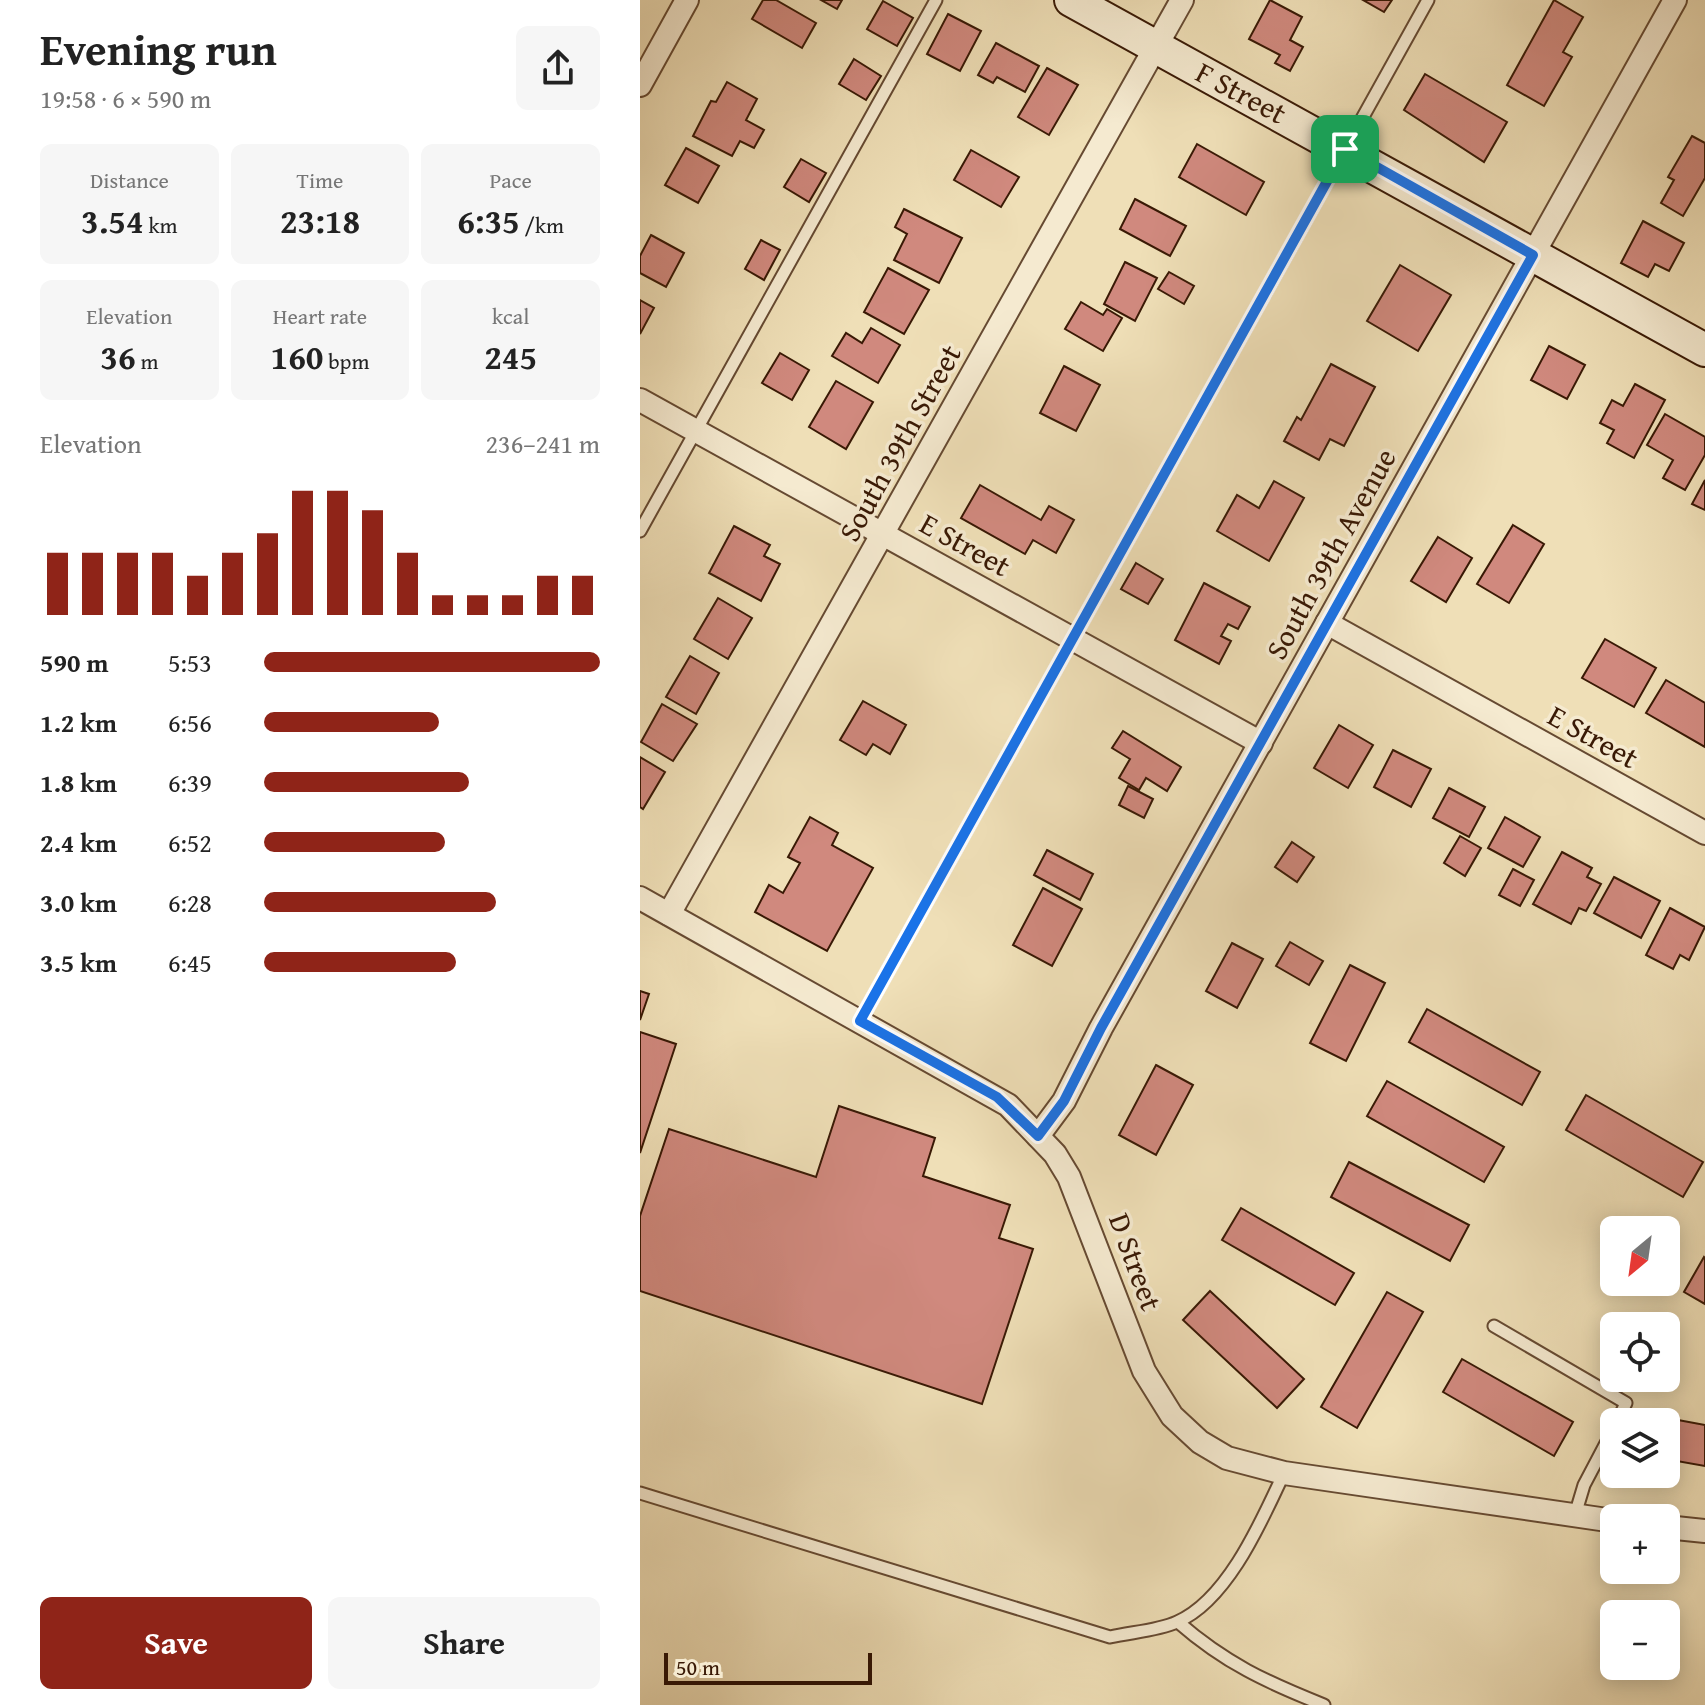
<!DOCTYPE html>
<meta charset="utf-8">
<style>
body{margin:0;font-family:"Gentium Book Plus",serif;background:#f6f6f6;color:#222;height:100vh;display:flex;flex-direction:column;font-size:30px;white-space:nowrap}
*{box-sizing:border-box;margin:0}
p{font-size:26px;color:#767676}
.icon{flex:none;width:44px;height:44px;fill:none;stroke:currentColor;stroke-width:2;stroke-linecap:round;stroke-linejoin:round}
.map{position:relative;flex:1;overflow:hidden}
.drawer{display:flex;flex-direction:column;background:#fff;width:640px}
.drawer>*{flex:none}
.needle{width:52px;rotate:209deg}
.buttons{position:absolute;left:960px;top:1216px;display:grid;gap:16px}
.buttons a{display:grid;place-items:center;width:80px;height:80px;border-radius:12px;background:#fff;box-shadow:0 4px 20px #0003;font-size:40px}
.scale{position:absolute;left:24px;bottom:20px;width:208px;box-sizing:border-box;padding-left:8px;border:4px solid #391905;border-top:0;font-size:22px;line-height:28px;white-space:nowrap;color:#391905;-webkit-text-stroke:6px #f5ead0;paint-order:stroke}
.pin{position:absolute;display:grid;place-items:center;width:68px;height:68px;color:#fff;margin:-34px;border-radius:16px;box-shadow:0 4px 12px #0006}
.round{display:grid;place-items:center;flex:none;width:84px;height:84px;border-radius:12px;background:#f6f6f6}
.headline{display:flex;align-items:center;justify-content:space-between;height:136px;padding:0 40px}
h1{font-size:44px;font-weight:600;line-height:60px}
.figures{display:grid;grid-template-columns:repeat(3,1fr);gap:12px;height:136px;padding:8px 40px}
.figures div{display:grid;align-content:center;border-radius:12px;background:#f6f6f6;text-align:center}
.figures b{font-size:34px;font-weight:600}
.figures small{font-size:22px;font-weight:400}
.figures p{font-size:22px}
.chart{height:224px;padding:16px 40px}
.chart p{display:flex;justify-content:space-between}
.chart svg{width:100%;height:144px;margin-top:8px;stroke:#8f2418;stroke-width:6}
.cta{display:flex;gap:16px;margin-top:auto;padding:16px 40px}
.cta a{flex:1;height:92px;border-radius:12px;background:#8f2418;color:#fff;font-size:32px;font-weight:600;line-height:92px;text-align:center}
.cta a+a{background:#f6f6f6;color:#222}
ul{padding:0 40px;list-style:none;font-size:26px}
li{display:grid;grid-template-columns:128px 96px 1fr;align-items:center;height:60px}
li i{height:20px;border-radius:10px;background:#8f2418}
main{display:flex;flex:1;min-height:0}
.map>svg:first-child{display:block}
</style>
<main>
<section class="drawer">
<div class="headline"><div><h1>Evening run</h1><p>19:58 · 6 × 590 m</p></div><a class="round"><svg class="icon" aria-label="share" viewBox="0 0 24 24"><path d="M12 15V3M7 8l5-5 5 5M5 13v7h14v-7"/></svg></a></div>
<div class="figures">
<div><p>Distance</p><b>3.54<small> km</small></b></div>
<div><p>Time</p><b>23:18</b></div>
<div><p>Pace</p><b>6:35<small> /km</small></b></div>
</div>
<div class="figures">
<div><p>Elevation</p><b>36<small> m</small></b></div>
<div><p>Heart rate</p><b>160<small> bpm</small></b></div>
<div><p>kcal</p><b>245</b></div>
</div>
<div class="chart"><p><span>Elevation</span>236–241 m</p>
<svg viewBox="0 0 160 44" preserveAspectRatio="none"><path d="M5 44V25M15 44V25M25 44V25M35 44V25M45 44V32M55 44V25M65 44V19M75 44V6M85 44V6M95 44V12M105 44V25M115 44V38M125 44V38M135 44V38M145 44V32M155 44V32"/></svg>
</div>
<ul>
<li><b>590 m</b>5:53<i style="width:100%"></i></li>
<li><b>1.2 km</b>6:56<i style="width:52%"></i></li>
<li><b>1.8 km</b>6:39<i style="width:61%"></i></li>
<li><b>2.4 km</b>6:52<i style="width:54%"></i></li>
<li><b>3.0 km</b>6:28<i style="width:69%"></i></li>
<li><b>3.5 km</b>6:45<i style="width:57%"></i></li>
</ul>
<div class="cta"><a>Save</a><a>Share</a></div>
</section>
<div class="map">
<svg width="1065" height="1705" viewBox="0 0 1065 1705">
<rect width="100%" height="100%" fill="#efdfb7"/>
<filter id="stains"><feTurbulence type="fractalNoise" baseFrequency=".0025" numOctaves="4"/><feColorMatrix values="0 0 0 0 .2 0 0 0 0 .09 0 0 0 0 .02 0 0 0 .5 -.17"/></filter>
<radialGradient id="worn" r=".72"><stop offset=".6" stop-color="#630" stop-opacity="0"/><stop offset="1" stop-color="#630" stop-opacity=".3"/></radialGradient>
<!-- building -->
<g fill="#d0897e" stroke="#391905" stroke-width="2">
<polygon points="123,0 136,0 176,23 162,48 112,19"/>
<polygon points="181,0 202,0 197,9"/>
<polygon points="630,0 662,17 650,40 663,47 650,71 635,63 640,55 609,39"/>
<polygon points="723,0 752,0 744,12"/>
<polygon points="914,0 943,17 923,52 932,57 904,106 867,85"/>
<polygon points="243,1 273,18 257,46 227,29"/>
<polygon points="308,14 341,31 320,71 287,54"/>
<polygon points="356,43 399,66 385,92 357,77 353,83 338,75"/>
<polygon points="214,59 241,76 226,100 199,84"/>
<polygon points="407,68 438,85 409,135 378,117"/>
<polygon points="785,74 867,122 844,162 764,110"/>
<polygon points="87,82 117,99 106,120 124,130 114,148 100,141 92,156 53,136 71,101 76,102"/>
<polygon points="1052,136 1065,143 1065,178 1043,216 1021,203 1034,180 1028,177"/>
<polygon points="557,144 624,182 606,215 539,177"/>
<polygon points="46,148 79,166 58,203 25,185"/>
<polygon points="331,150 379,177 361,207 314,180"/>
<polygon points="161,159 186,173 169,202 144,187"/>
<polygon points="495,199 546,226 530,256 480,229"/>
<polygon points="264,209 322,238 299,283 254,260 267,234 255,227"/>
<polygon points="1003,221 1044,243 1029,271 1015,264 1008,277 981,263"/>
<polygon points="11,235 44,253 26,287 0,273 0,256"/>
<polygon points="121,240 140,250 124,280 105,269"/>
<polygon points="485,262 517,278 495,321 464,304"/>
<polygon points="760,265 811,295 778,351 727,321"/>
<polygon points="248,268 289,290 264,334 224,312"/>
<polygon points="529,272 554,286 544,304 518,289"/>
<polygon points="0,300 14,308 0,334"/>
<polygon points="441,302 463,315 467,309 482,318 463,351 425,329"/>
<polygon points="231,328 260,345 238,383 192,356 206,333 222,343"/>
<polygon points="909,346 945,365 927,399 891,380"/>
<polygon points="140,353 169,370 152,400 122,383"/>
<polygon points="691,364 735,387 704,446 690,439 679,460 644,441 657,417 661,420"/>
<polygon points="424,366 460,385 436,431 400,413"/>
<polygon points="196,381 233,402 206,449 169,427"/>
<polygon points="995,384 1025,400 994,458 967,443 974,430 960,423 972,400 983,406"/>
<polygon points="1025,414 1065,437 1065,455 1045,490 1023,478 1033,460 1007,445"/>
<polygon points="1065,480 1065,510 1052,504"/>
<polygon points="634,481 664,498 629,561 577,531 597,495 619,508"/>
<polygon points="340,485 401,520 409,506 434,520 416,553 393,540 385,554 321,518"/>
<polygon points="873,525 904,544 869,603 837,584"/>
<polygon points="94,526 130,545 124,556 140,564 121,601 69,573"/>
<polygon points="798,537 832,558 806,602 771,581"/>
<polygon points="496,563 523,579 508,604 481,589"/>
<polygon points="564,583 610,607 598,629 588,624 581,636 591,641 579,664 535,640"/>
<polygon points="78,598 112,618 88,659 54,639"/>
<polygon points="965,639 1016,668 994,707 942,678"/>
<polygon points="50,656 79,673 56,714 26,697"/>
<polygon points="1026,680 1065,703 1065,747 1006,713"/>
<polygon points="223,701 266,725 250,754 233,744 226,755 200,740"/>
<polygon points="22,704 57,724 33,761 1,742"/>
<polygon points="699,725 733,745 708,788 674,768"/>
<polygon points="483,731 541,767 527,791 506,778 499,790 479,778 490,759 472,748"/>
<polygon points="753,750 791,769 771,807 734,787"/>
<polygon points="0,757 25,772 3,809 0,807"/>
<polygon points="488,786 513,799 504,818 479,805"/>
<polygon points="809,788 845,807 829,837 793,818"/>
<polygon points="170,817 198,833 192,845 233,868 187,951 115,912 129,885 143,893 160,863 148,857"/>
<polygon points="865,817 900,837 883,867 848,848"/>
<polygon points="820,836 841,848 825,876 804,863"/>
<polygon points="652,842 674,857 657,882 635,867"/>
<polygon points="407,850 453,874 440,900 394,875"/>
<polygon points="922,852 952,868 947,877 961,884 946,911 939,908 931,924 893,904"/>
<polygon points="873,869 894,880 880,906 859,895"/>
<polygon points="974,877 1020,901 1001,938 954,913"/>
<polygon points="403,888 442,909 412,966 373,945"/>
<polygon points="1030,908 1065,927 1049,960 1040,955 1033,969 1006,955"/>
<polygon points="650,942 683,961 669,985 636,966"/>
<polygon points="592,943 623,959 597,1008 566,991"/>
<polygon points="710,965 745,983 706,1061 670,1043"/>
<polygon points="0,991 9,994 0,1020"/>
<polygon points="787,1009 900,1072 882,1105 769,1042"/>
<polygon points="0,1032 36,1044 0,1153"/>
<polygon points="516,1065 553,1085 516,1155 479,1135"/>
<polygon points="747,1081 864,1147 844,1182 727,1116"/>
<polygon points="946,1095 1063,1162 1043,1197 926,1130"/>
<polygon points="199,1106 295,1138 283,1176 370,1205 359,1238 393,1249 342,1404 0,1291 0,1216 29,1129 176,1177"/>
<polygon points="709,1162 829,1225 810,1261 691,1197"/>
<polygon points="601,1208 714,1273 695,1305 582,1240"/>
<polygon points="1064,1257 1065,1258 1065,1304 1044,1292"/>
<polygon points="570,1291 664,1379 637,1408 543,1320"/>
<polygon points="747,1292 783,1312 717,1428 681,1407"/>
<polygon points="822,1359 933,1422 914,1456 803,1392"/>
<polygon points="1038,1420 1065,1425 1065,1466 1031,1460"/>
</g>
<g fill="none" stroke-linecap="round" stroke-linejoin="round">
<!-- lane casing -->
<g stroke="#664a32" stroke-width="15">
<g id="lane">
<polyline points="0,531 296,0"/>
<polyline points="220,1021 788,0"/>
<polyline points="854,1326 986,1403 977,1422"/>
<path d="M 0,1493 L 470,1637 C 491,1632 517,1631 537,1622 C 588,1600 622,1520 644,1473"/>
<polyline points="935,1515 944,1485 974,1428"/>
<path d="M 538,1622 C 585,1663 626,1682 684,1705"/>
</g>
</g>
<!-- street casing -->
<g stroke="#664a32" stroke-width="26">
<g id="street">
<polyline points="0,85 47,0"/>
<polyline points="0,400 621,743"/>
<polyline points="687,623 1065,833"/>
<polyline points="0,898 368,1105 415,1154 429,1177 504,1371 532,1416 560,1442 587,1458 644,1473 974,1521"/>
<polyline points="29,914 542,0"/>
<polyline points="398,1136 424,1101 461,1028 1035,0"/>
<polyline points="1026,1527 1065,1531"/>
</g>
</g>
<!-- secondary casing -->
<g stroke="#391905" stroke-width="36">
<polyline id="secondary" points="431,0 1065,350"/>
</g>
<!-- lane -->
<use href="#lane" stroke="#f5ead0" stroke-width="11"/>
<!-- street -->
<use href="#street" stroke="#f5ead0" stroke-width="22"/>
<!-- secondary -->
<use href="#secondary" stroke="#f5ead0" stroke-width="32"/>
</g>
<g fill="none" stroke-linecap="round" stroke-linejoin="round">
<!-- route casing -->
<g stroke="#fff" stroke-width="16">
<polygon id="route" points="705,149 893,255 461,1028 424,1101 398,1136 357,1097 220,1021"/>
</g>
<!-- route -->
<use href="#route" stroke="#1a73e8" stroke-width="10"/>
</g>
<g text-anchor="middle" stroke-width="7" stroke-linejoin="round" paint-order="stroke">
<!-- street labels -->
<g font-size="30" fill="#391905" stroke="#f5ead0">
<text transform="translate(601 93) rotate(28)" y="10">F Street</text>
<text transform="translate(260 443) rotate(-61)" y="10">South 39th Street</text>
<text transform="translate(325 545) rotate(29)" y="10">E Street</text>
<text transform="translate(691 554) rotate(-61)" y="10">South 39th Avenue</text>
<text transform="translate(953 737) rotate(29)" y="10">E Street</text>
<text transform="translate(495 1262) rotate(70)" y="10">D Street</text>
</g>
</g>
<rect width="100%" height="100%" filter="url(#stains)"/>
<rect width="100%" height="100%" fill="url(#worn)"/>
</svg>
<div class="buttons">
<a><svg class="needle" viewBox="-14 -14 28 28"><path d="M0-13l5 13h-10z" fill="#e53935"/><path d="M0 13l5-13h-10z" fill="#767676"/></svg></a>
<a><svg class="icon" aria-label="locate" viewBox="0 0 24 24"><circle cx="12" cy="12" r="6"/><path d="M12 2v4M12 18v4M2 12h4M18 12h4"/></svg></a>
<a><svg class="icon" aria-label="layers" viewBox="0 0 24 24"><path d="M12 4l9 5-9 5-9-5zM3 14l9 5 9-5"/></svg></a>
<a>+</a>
<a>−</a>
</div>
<div class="scale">50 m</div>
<div class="pin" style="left:705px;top:149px;background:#1e9e55"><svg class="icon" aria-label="arrive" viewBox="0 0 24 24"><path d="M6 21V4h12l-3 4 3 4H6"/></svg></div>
</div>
</main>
